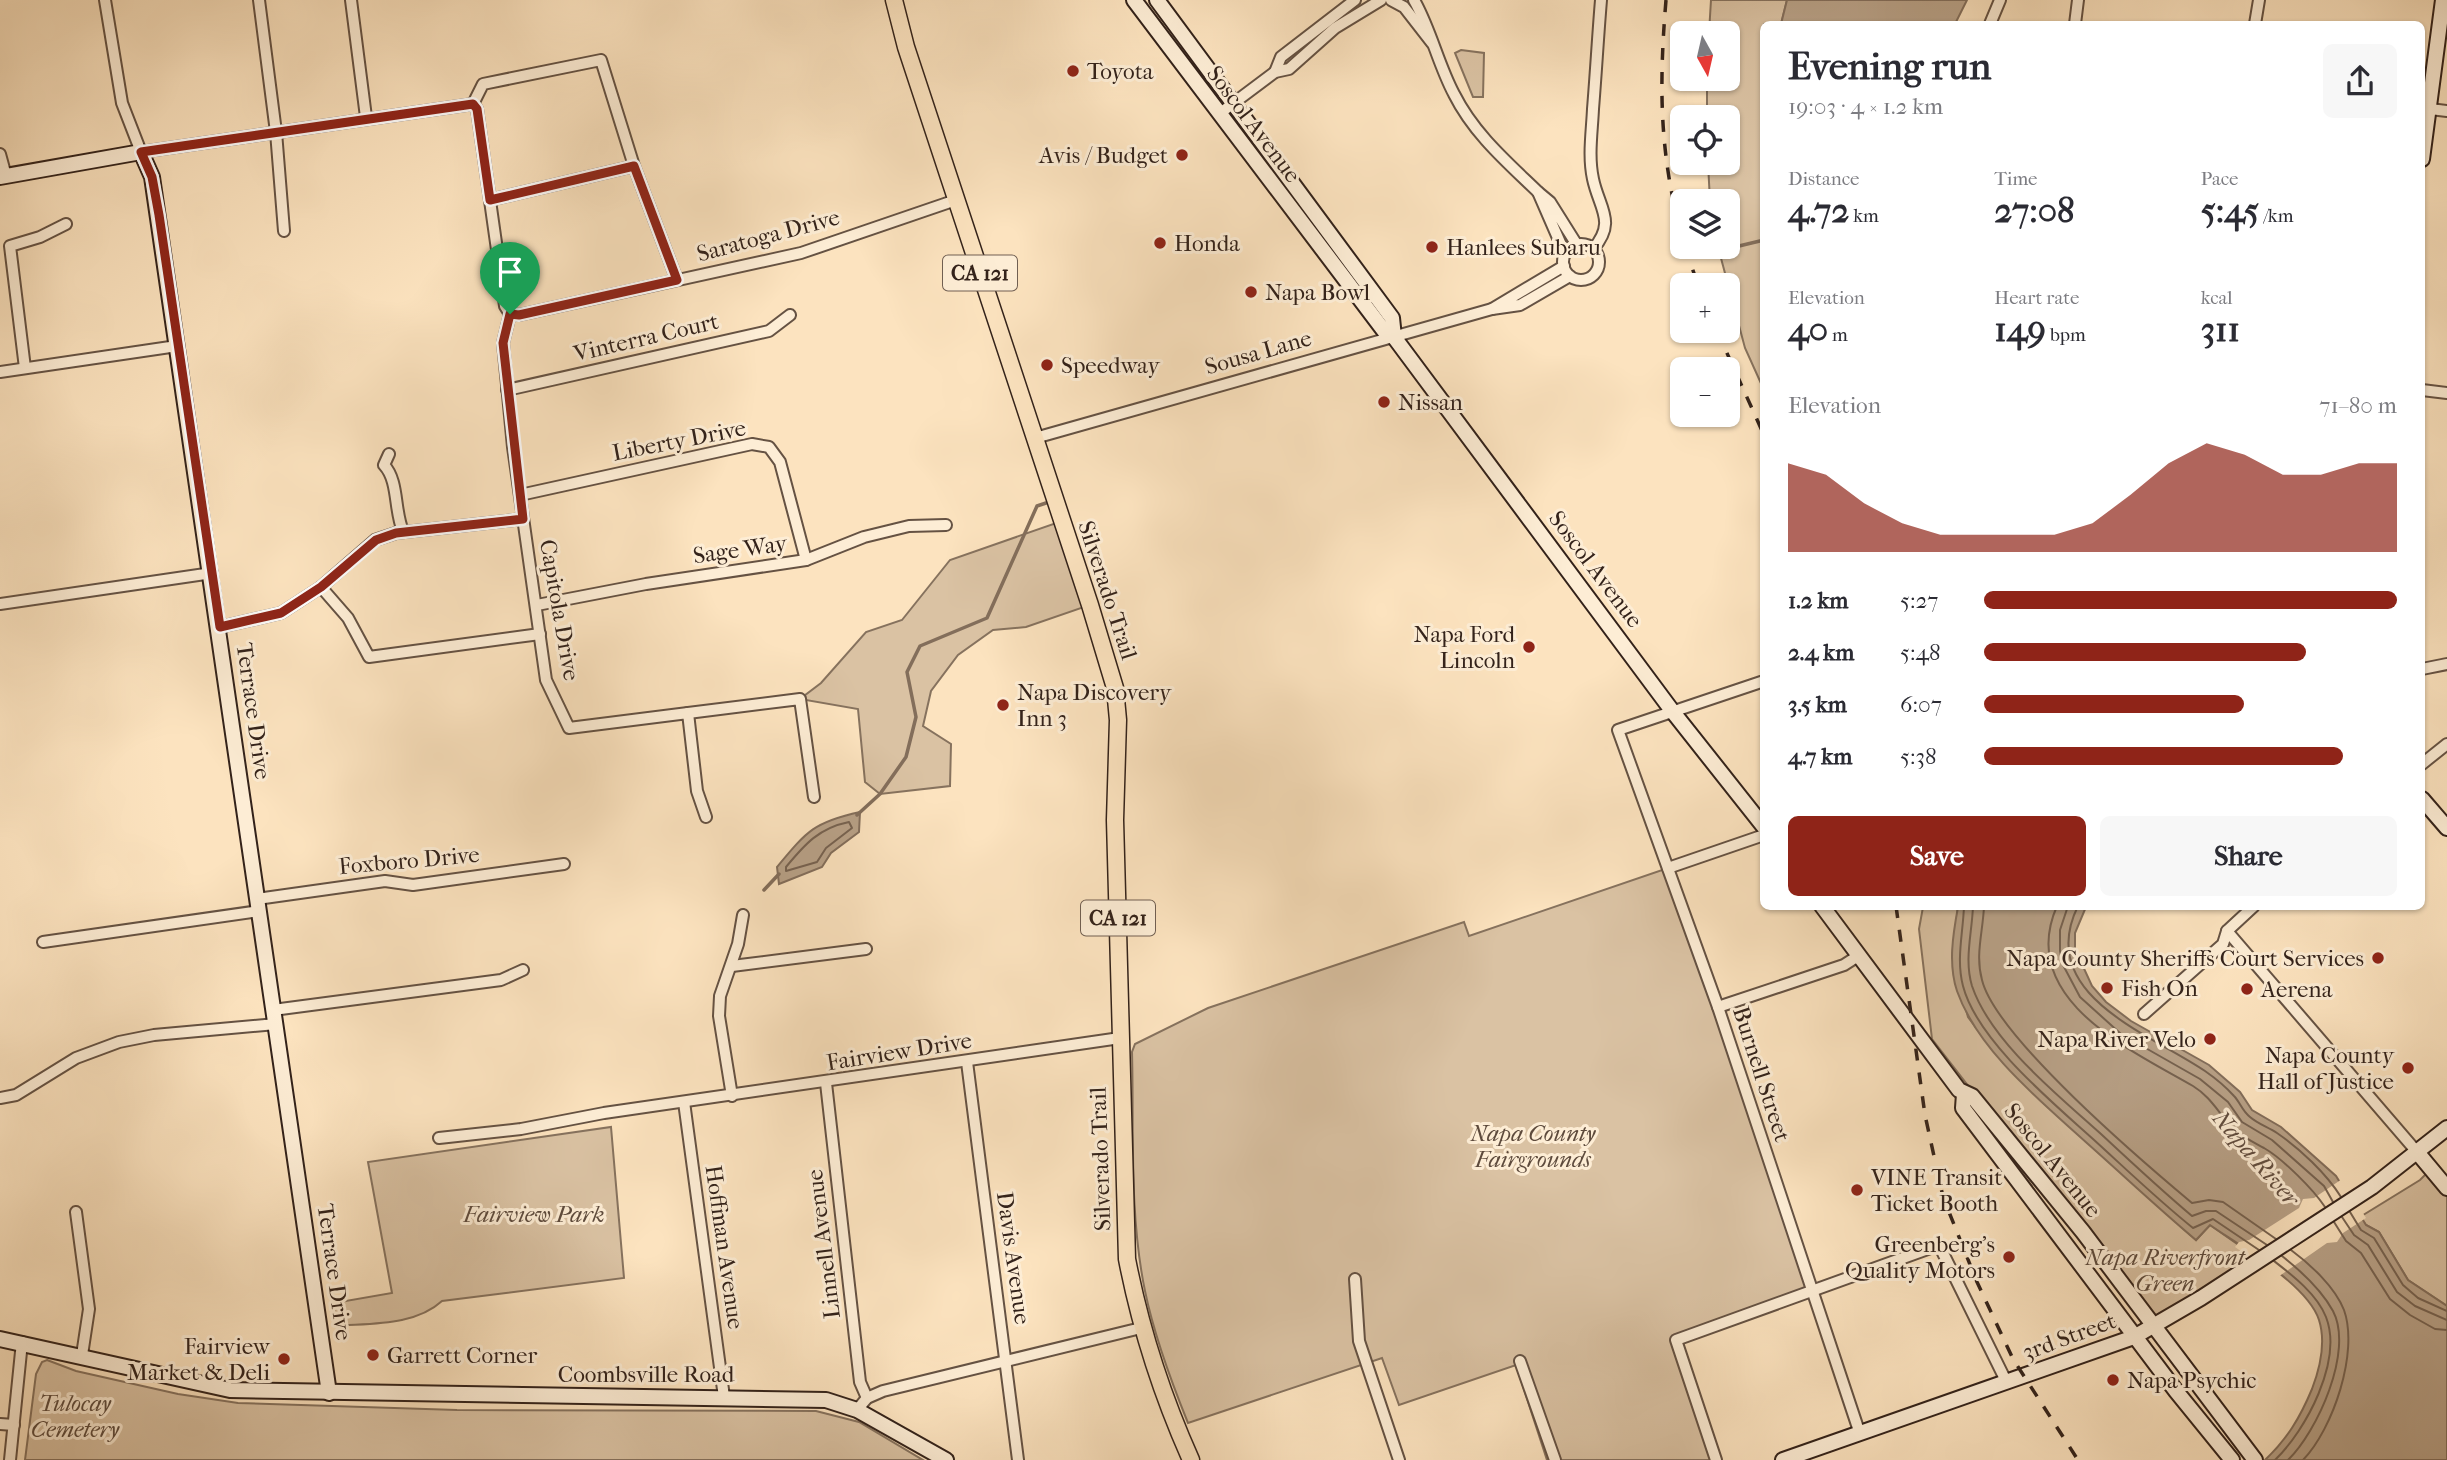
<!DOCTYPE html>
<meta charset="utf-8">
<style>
body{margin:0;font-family:"IM FELL French Canon",serif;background:#f7f7f7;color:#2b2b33;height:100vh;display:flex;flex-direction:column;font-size:26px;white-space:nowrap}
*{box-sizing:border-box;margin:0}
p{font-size:23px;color:#7c7c81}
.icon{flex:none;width:38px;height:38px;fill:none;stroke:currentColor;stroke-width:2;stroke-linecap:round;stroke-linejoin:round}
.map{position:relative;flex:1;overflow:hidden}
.panel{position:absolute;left:1760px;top:21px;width:665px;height:889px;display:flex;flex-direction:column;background:#fff;border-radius:10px;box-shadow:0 2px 5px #0004}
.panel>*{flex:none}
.needle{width:46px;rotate:172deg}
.buttons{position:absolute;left:1670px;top:21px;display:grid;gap:14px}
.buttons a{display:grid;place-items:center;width:70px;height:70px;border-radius:10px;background:#fff;box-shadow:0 2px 5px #0004;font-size:35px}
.pin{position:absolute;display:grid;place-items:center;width:60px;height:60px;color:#fff;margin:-72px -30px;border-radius:50% 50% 50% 0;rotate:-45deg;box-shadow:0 0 7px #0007}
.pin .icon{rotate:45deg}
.round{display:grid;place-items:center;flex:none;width:74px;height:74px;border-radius:10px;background:#f7f7f7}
.summary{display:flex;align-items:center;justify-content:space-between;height:119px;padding:0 28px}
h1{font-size:38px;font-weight:800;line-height:52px}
.figures{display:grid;grid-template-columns:repeat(3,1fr);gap:10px;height:119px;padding:7px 28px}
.figures div{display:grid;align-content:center}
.figures b{font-size:35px;font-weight:800}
.figures small{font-size:19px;font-weight:400}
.figures p{font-size:19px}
.chart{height:196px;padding:14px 28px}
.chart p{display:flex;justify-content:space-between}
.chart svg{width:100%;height:126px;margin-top:7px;fill:#8f2418;opacity:.7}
.cta{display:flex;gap:14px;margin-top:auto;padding:14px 28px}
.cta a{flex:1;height:80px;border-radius:10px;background:#8f2418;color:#fff;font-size:28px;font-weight:800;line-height:80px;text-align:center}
.cta a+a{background:#f7f7f7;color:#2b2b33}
ul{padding:0 28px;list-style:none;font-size:23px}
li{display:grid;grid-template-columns:112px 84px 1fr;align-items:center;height:52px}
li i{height:18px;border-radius:9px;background:#8f2418}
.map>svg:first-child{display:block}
</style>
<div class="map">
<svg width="2447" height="1460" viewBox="0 0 2447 1460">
<rect width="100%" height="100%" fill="#fce3bf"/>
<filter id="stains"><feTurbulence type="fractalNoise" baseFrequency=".00286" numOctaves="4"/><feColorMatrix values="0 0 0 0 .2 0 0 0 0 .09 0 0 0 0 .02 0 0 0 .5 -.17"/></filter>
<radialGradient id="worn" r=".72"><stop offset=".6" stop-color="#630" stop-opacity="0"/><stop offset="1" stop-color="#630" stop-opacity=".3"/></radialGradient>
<!-- green -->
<g fill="#dac2a3" stroke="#86725e" stroke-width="2">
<polygon points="1711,0 1787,0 1781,24 1764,24 1764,390 1745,348 1718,247 1727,247 1727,201 1710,201 1708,163 1727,163 1727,117 1707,117 1707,79 1727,79 1727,33 1709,33"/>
<polygon points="1461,50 1484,53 1483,97 1473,97 1455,53"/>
<polygon points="1062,521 1090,605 1026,627 993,630 958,655 931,691 923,726 951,744 950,786 880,794 865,782 858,709 800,699 821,683 866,632 902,620 950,560"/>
<path d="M 1668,868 L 1811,1291 L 1676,1340 L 1716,1460 L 1547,1460 L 1516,1365 L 1399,1405 L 1382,1358 L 1188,1423 C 1171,1381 1154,1335 1145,1291 C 1129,1214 1134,1130 1132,1052 L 1135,1044 L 1208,1008 L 1464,922 L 1469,936 Z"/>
<polygon points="1923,907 1958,907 1952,957 1968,1017 1989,1045 2040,1100 2196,1240 2210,1225 2260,1260 2154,1326 1932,1039 1919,929"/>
<path d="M 611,1127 L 624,1278 L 442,1301 C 415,1326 370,1323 335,1326 L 334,1303 L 392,1293 L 368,1162 Z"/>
<polygon points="2431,1169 2447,1188 2447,1306 2408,1280 2379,1232 2366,1225 2360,1217 2420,1180"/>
<polygon points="47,1360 76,1371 178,1394 238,1403 457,1410 816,1411 859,1422 923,1460 25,1460 36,1374 42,1362"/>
</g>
<!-- water -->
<g fill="#b8a187" stroke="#836e5b" stroke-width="2">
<polygon points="1787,0 1967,0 1955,24 1781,24"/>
<path d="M 860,812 L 859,832 L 831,853 L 822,867 L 779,884 L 777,867 C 807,831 814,822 860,812 Z"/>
<path d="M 1958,907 L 2086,907 L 2075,933 L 2075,949 L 2092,986 L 2106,1002 L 2131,1021 L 2209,1065 L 2240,1092 L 2252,1110 L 2281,1127 L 2336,1176 L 2366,1225 L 2379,1232 L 2408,1280 L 2447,1306 L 2447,1460 L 2265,1460 C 2287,1439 2300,1418 2312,1389 C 2320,1368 2326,1342 2319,1320 C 2308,1285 2240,1246 2210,1225 L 2196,1240 C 2159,1209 2124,1176 2088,1144 C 2042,1102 1978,1051 1957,991 C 1948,964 1953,934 1958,907 Z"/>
</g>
<!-- pier -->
<polygon fill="#fce3bf" points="2342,1179 2366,1218 2343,1233 2337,1242 2327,1243 2278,1277 2235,1247 2239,1242 2249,1240 2299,1208 2303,1199 2314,1198"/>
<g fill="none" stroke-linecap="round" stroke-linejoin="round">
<!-- shore -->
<g stroke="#766250" stroke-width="2">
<path d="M 849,822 L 852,828 L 826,848 L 817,862 L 786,871 L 786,867 C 805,844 819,828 849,822 Z"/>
<path d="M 1964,906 C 1963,934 1956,959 1963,986 C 1977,1040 2052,1102 2093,1139 C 2126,1169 2158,1200 2193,1228 L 2213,1219 L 2259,1250"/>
<path d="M 1973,906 C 1972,934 1964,959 1972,986 C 1991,1042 2058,1095 2101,1134 C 2131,1162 2161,1190 2192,1216 L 2206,1211 L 2216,1211 L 2267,1245"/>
<path d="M 1984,906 C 1983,932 1975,955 1982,980 C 1996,1037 2143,1162 2192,1203 L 2209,1200 L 2223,1202 L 2276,1239"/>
<path d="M 2057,906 C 2016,999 2131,1050 2193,1086 C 2211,1097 2219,1114 2233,1128 C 2242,1137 2253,1142 2264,1148 C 2283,1159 2313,1189 2325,1207"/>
<polyline points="2068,906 2060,930 2060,951 2063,965 2080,997 2121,1034 2200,1079 2228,1102 2242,1122 2272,1140 2324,1186 2333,1202"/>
<path d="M 2078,906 C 2034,995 2151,1034 2205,1071 C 2215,1078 2226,1087 2234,1096 C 2240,1102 2242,1111 2250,1117 C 2258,1124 2268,1127 2277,1133 C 2300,1149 2326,1173 2341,1197"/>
<polyline points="2350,1212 2361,1230 2374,1238 2403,1285 2418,1298 2447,1311"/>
<polyline points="2342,1217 2354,1235 2368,1245 2397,1292 2415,1306 2447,1320"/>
<polyline points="2334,1222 2346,1241 2361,1253 2390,1299 2410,1315 2435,1329 2447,1330"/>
<path d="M 2291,1250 C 2310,1264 2335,1287 2344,1310 C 2359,1352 2333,1429 2303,1460"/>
<path d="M 2282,1256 C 2301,1271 2321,1289 2333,1311 C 2354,1351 2317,1432 2288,1460"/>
<path d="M 2274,1261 C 2292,1275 2317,1294 2326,1317 C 2343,1361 2306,1430 2275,1460"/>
</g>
<!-- stream -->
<g stroke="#836e5b" stroke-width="3.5">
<polyline points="1739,246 1764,240"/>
<polyline points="857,815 880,794 906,757 916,717 907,672 920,646 987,618 1037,506 1046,503"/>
<polyline points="764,890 779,874"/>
</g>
<!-- street casing -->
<g stroke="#655243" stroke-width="14">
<g id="street">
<polyline points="105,0 122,103 141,152 473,104 477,109 505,306 510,314 519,315 801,253 956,200"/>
<polyline points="259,0 276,132 284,231"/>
<polyline points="351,0 366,117"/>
<polyline points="1391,0 1404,7 1432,43"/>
<path d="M 1414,0 C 1431,30 1438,64 1454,94 C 1474,134 1507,162 1538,192"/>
<polyline points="1990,24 2000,0"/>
<polyline points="2075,24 2078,0"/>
<polyline points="2255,24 2259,0"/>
<polyline points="1275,72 1281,57 1355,0"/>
<polyline points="473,104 483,84 601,60 634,166 677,280"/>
<polyline points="2422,108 2447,111"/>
<polyline points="1219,114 1275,72 1289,69 1335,28 1381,0"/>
<polyline points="0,154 6,176"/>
<polyline points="490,200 634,166"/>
<circle cx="1581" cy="262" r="18"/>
<path d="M 1593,249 C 1617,222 1599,208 1593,179 C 1588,156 1592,132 1593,109 C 1596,72 1598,36 1601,0"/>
<polyline points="1565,254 1538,192 1550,202 1577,245"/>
<polyline points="1564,266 1492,309 1520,305 1570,276"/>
<polyline points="510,314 503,343 513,447 546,680 569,728 688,713 697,791 706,817"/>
<polyline points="25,368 10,246 40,237 66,224"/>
<polyline points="0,372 177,346"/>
<polyline points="507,390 769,331 790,315"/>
<polyline points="2422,390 2447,393"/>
<polyline points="1035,438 1492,309"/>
<path d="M 389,454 L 384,465 C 399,481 394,511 403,531"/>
<polyline points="520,495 752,444 769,447 780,462 806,560"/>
<polyline points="321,587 348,618 369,657 540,634"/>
<polyline points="0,604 212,573"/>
<polyline points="537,605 646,584 806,560 864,537 909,526 946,525"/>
<polyline points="220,627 281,613 321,587 375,540 396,533 523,519"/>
<polyline points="2422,669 2447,664"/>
<polyline points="1764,681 1618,730 1718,1007 1860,1434"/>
<polyline points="688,713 800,699 814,797"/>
<polyline points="2422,764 2447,744"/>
<polyline points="1668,868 1764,835"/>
<polyline points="257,899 385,881 413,885 564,864"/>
<polyline points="2227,931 2417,1152"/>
<polyline points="43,942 259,911"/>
<polyline points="732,966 866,949"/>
<polyline points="1718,1007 1844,965 1858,956"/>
<polyline points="273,1010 501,980 523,970"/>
<polyline points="2144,1014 2223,944 2227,931 2254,906"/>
<polyline points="967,1062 1018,1460"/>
<polyline points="826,1083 860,1382 867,1398"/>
<polyline points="732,1096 719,1016 720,996 738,944 743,915"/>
<polyline points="0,1098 16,1095 76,1058 119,1042 154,1035 276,1024"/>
<polyline points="684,1102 724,1397"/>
<polyline points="439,1138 521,1129 604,1113 1120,1038"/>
<polyline points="76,1212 89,1309 82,1355"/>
<polyline points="1355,1279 1359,1341 1399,1460"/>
<polyline points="1520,1361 1555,1460"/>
<polyline points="857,1410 867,1398 883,1391 1141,1328"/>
<polyline points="0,1424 14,1425"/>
<polyline points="10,1460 22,1342"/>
<polyline points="1716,1460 1676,1340 1939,1245 2007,1383"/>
</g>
</g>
<!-- secondary casing -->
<g stroke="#33221a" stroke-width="18">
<g id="secondary">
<polyline points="1134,0 1385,332 1394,337 1673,712 1764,827"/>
<polyline points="1157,0 1392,318 1394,337"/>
<polyline points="2422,159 2443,0"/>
<polyline points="0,177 141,152 152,177 329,1393"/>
<polyline points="2422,799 2447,828"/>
<polyline points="1822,906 1959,1090 1972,1096 2083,1232 2255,1460"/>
<polyline points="1964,1094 1963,1108 2176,1391 2232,1460"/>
<polyline points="2417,1152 2447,1188"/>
<polyline points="0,1339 230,1390 826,1400 857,1410 946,1460"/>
<polyline points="1783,1460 2134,1337 2201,1298 2372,1187 2447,1128"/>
</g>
</g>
<!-- primary casing -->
<g stroke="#33221a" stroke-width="19">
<path id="primary" d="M 894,0 L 906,47 L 1090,605 L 1115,688 L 1118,720 L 1115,820 L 1127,1259 C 1141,1331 1161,1393 1191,1460"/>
</g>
<!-- street -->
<use href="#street" stroke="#fdedd5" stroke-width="10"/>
<!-- secondary -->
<use href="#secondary" stroke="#fdedd5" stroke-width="14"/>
<!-- primary -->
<use href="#primary" stroke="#fce3bf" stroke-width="16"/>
<!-- rail -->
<g stroke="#33221a" stroke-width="3.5" stroke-dasharray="12 12" stroke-linecap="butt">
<path d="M 1666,0 C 1659,84 1659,154 1682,236"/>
<polyline points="1685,247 1698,285"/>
<polyline points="1717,331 1764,435"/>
<polyline points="1896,906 1925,1115 1943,1197 1977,1282 2013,1359 2078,1460"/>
</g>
</g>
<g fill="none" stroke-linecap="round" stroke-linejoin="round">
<!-- route casing -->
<g stroke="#fff" stroke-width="14">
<polygon id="route" points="473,104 477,109 490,200 634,166 677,280 519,315 510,314 503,343 523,519 396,533 376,540 321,587 281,613 220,627 159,215 152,177 141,152"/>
</g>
<!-- route -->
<use href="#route" stroke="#8f2418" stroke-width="9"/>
</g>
<!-- markers -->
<g fill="#8f2418" stroke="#fdedd5" stroke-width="2.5">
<circle cx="1073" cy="71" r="7"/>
<circle cx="1182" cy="155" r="7"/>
<circle cx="1160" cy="243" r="7"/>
<circle cx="1432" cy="247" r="7"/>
<circle cx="1251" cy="292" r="7"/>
<circle cx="1047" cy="365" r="7"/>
<circle cx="1384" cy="402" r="7"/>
<circle cx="1529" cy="647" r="7"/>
<circle cx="1003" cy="705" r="7"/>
<circle cx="2378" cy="958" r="7"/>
<circle cx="2107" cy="988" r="7"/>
<circle cx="2247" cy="989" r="7"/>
<circle cx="2210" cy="1039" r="7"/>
<circle cx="2408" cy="1068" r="7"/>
<circle cx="1857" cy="1190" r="7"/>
<circle cx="2009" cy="1257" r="7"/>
<circle cx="373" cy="1355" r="7"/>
<circle cx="284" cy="1359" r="7"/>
<circle cx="2113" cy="1380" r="7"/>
</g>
<g text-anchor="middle" stroke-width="6" stroke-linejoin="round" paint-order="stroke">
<!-- shield labels -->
<g fill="#fdedd5" stroke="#705f52" stroke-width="2">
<rect x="943" y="255.5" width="74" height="35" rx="5"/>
<rect x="1081" y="900.5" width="74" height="35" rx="5"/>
</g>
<g font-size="21" font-weight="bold" fill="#33221a">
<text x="980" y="280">CA 121</text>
<text x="1118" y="925">CA 121</text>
</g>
<!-- poi labels -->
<g font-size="23" fill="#33221a" stroke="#fdedd5" text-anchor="start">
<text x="1087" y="79">Toyota</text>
<text x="1168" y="163" text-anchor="end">Avis / Budget</text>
<text x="1174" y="251">Honda</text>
<text x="1446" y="255">Hanlees Subaru</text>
<text x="1265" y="300">Napa Bowl</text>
<text x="1061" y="373">Speedway</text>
<text x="1398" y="410">Nissan</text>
<text x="1515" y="642" text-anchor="end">Napa Ford<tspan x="1515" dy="26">Lincoln</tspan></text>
<text x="1017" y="700">Napa Discovery<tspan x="1017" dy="26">Inn 3</tspan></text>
<text x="2364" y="966" text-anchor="end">Napa County Sheriffs Court Services</text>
<text x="2121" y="996">Fish On</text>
<text x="2261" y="997">Aerena</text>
<text x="2196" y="1047" text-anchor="end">Napa River Velo</text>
<text x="2394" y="1063" text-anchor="end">Napa County<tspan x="2394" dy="26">Hall of Justice</tspan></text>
<text x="1871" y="1185">VINE Transit<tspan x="1871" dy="26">Ticket Booth</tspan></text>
<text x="1995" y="1252" text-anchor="end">Greenberg's<tspan x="1995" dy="26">Quality Motors</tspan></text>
<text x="270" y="1354" text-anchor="end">Fairview<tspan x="270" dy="26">Market &amp; Deli</tspan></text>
<text x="387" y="1363">Garrett Corner</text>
<text x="2127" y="1388">Napa Psychic</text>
</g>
<!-- street labels -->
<g font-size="23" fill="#33221a" stroke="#fdedd5">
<text transform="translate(1254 124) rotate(53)" y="8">Soscol Avenue</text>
<text transform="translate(768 235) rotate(-15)" y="8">Saratoga Drive</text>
<text transform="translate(646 337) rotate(-13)" y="8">Vinterra Court</text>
<text transform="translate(1258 352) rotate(-16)" y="8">Sousa Lane</text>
<text transform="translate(679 440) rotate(-11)" y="8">Liberty Drive</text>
<text transform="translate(740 549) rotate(-8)" y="8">Sage Way</text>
<text transform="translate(1596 569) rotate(53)" y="8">Soscol Avenue</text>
<text transform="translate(1108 590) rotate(72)" y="8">Silverado Trail</text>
<text transform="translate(560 610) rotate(80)" y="8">Capitola Drive</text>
<text transform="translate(254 711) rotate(82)" y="8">Terrace Drive</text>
<text transform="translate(409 860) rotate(-5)" y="8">Foxboro Drive</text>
<text transform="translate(899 1051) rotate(-9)" y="8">Fairview Drive</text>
<text transform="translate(1762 1074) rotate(72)" y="8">Burnell Street</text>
<text transform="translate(1100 1159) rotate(-92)" y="8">Silverado Trail</text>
<text transform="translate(2053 1160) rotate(51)" y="8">Soscol Avenue</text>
<text transform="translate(823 1244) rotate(-97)" y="8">Linnell Avenue</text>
<text transform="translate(725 1247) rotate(82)" y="8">Hoffman Avenue</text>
<text transform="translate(1014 1258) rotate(82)" y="8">Davis Avenue</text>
<text transform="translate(335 1272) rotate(82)" y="8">Terrace Drive</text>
<text transform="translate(2069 1336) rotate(-20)" y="8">3rd Street</text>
<text x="646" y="1382">Coombsville Road</text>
</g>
<!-- park labels -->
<g font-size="23" font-style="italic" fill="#5d4a3c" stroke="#fdedd5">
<text x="1533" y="1141">Napa County<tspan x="1533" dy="26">Fairgrounds</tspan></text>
<text x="534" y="1222">Fairview Park</text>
<text x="2165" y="1265">Napa Riverfront<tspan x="2165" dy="26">Green</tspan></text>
<text x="75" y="1411">Tulocay<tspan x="75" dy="26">Cemetery</tspan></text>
</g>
<!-- water labels -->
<g font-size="24" font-style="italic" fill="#624e40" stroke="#fdedd5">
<text transform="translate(2256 1158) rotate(49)" y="8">Napa River</text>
</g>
</g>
<rect width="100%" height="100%" filter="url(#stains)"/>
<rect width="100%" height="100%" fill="url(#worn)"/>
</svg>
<div class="buttons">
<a><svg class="needle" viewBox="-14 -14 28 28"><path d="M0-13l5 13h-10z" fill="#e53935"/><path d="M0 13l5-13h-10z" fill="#7c7c81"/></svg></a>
<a><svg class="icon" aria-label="locate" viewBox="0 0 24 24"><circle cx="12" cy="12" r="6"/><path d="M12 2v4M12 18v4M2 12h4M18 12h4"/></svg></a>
<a><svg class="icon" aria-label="layers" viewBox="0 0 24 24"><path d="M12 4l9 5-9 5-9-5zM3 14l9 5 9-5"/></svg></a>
<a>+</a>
<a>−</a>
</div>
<div class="pin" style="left:510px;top:314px;background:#1e9e55"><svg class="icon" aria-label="arrive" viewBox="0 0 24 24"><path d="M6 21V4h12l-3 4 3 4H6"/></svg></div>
<section class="panel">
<div class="summary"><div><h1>Evening run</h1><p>19:03 · 4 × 1.2 km</p></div><a class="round"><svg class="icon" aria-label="share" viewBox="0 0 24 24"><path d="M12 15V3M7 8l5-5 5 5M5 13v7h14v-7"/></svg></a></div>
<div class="figures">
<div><p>Distance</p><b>4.72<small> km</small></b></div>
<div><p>Time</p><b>27:08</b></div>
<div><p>Pace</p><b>5:45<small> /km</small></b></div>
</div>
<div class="figures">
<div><p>Elevation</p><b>40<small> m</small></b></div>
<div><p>Heart rate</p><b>149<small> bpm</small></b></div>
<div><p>kcal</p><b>311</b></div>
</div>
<div class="chart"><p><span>Elevation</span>71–80 m</p>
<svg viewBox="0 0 160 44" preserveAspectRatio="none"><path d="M0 44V13L10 17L20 27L30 34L40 38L50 38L60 38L70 38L80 34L90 24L100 13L110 6L120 10L130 17L140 17L150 13L160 13V44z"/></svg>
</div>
<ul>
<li><b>1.2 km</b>5:27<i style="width:100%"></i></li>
<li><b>2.4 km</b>5:48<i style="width:78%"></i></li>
<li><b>3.5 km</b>6:07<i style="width:63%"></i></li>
<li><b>4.7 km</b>5:38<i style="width:87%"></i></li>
</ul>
<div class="cta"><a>Save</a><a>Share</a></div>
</section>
</div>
